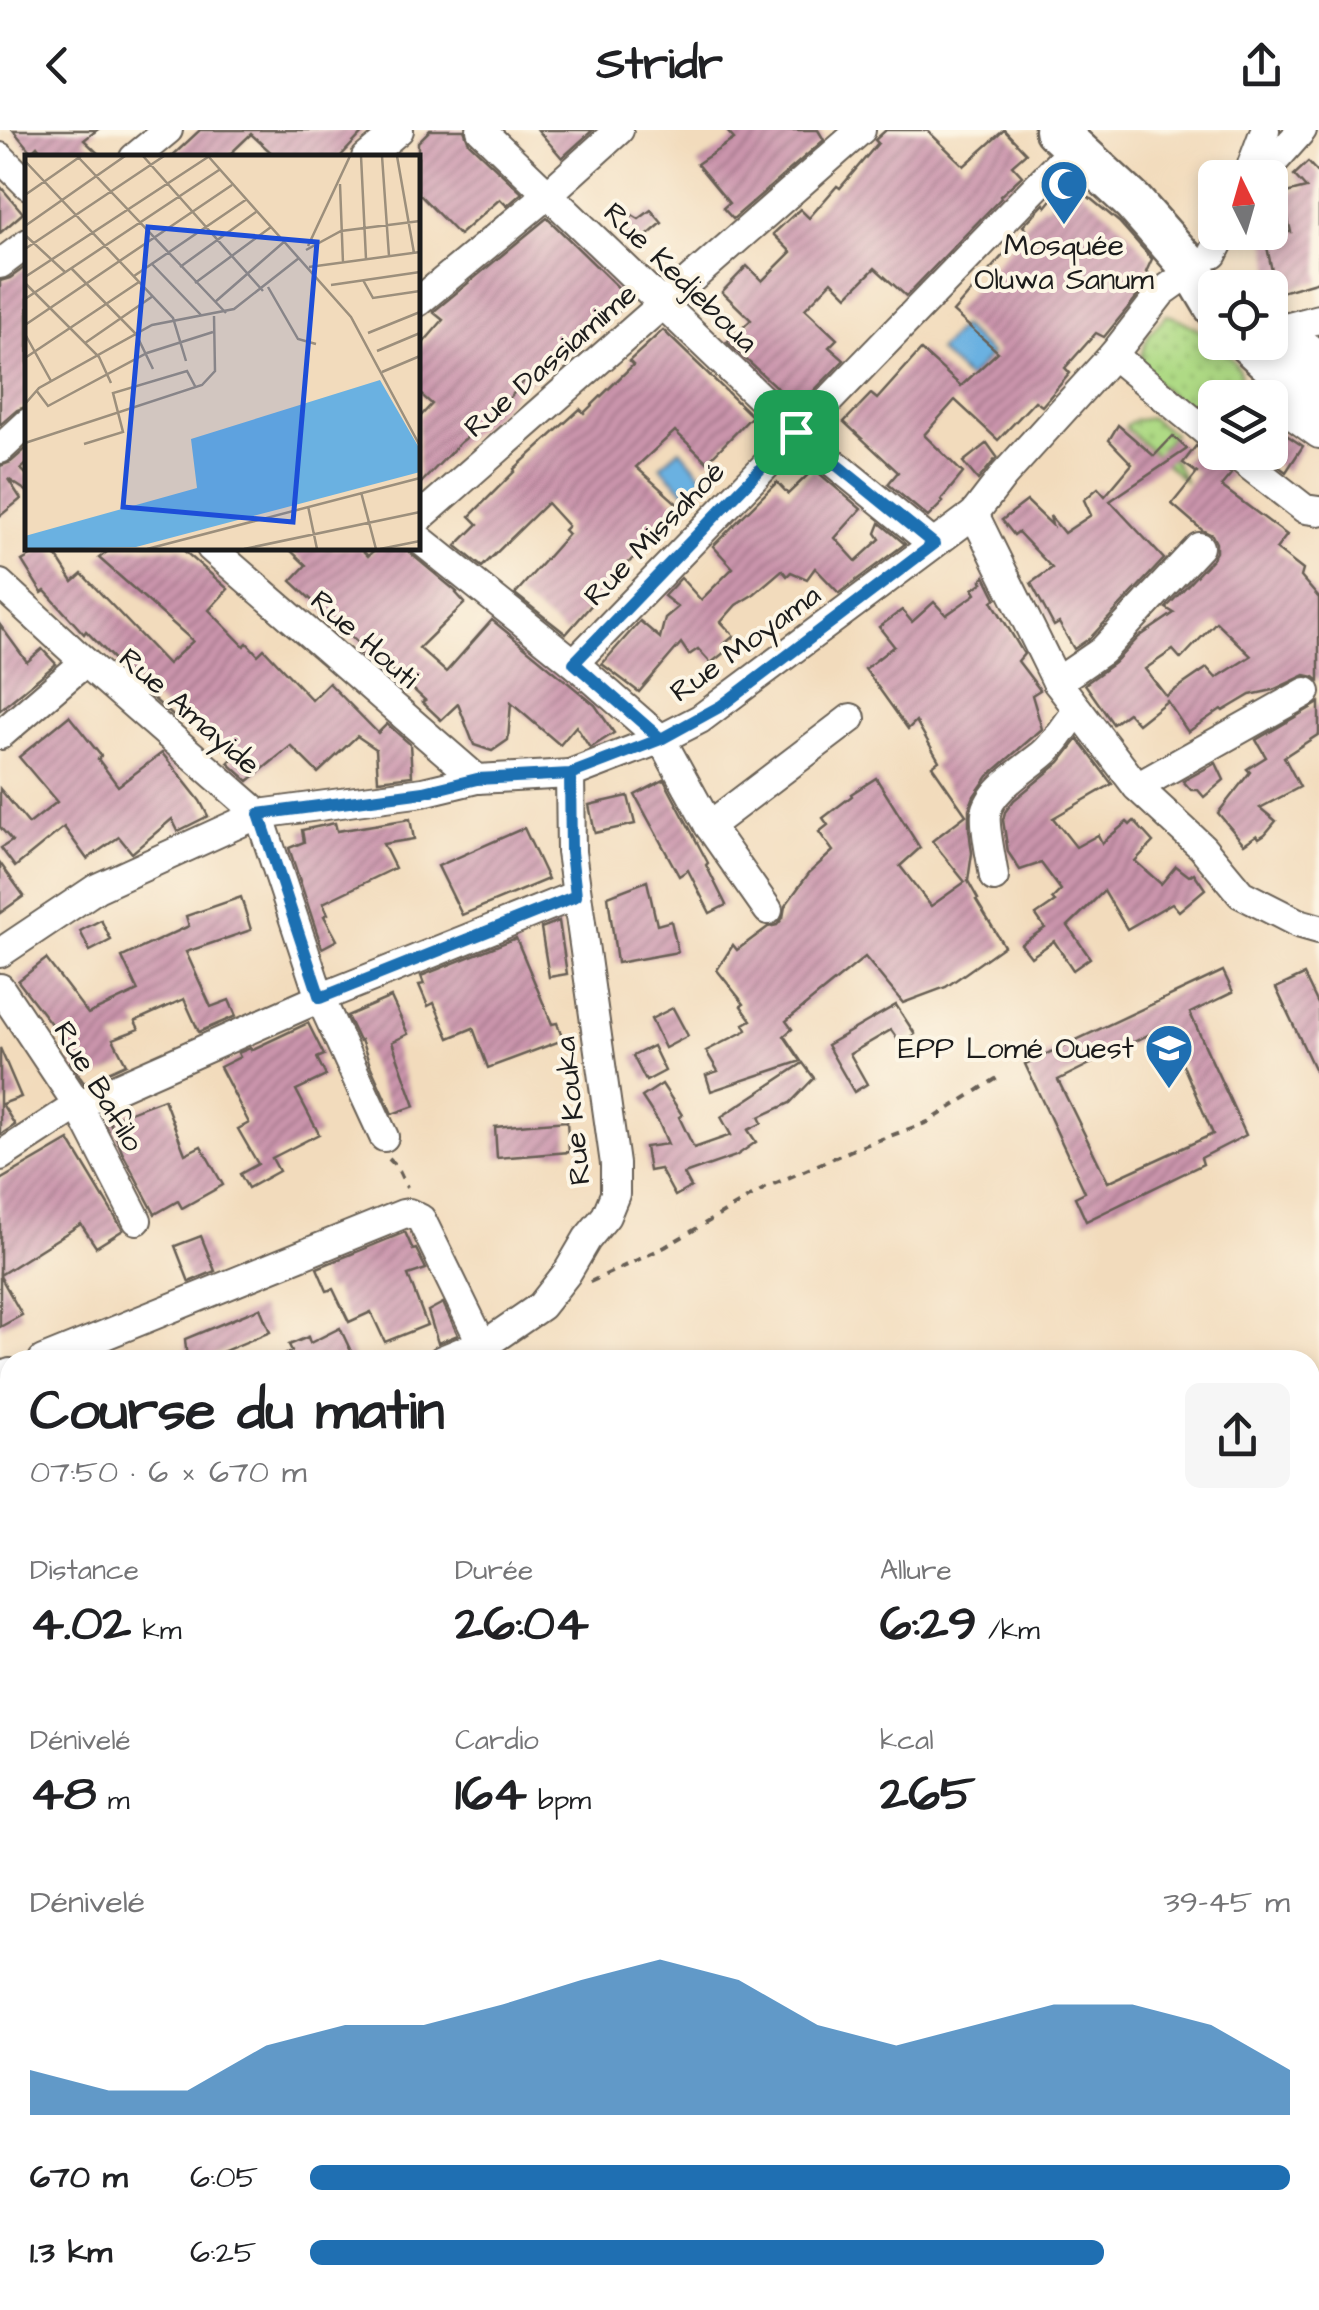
<!DOCTYPE html>
<html lang="fr">
<meta charset="utf-8">
<style>
body{margin:0;font-family:"Architects Daughter",sans-serif;background:#f6f6f6;color:#202124;height:100vh;display:flex;flex-direction:column;font-size:38px;white-space:nowrap}
*{box-sizing:border-box;margin:0}
p{font-size:32px;color:#757577}
.icon{flex:none;width:55px;height:55px;fill:none;stroke:currentColor;stroke-width:2;stroke-linecap:round;stroke-linejoin:round}
.map{position:relative;flex:1;overflow:hidden}
.details{position:absolute;left:0px;top:1220px;width:1320px;height:960px;display:flex;flex-direction:column;background:#fff;border-radius:30px 30px 0 0;box-shadow:0 5px 15px #0003}
.details>*{flex:none}
.needle{width:65px;rotate:355deg}
.fabs{position:absolute;left:1198px;top:30px;display:grid;gap:20px}
.fabs a{display:grid;place-items:center;width:90px;height:90px;border-radius:15px;background:#fff;box-shadow:0 5px 15px #0003;font-size:50px}
.pin{position:absolute;display:grid;place-items:center;width:85px;height:85px;color:#fff;margin:-42px;border-radius:20px;box-shadow:0 5px 15px #0006}
.round{display:grid;place-items:center;flex:none;width:105px;height:105px;border-radius:15px;background:#f6f6f6}
.head{display:flex;align-items:center;justify-content:space-between;height:170px;padding:0 30px}
h1{font-size:55px;font-weight:700;line-height:75px}
.metrics{display:grid;grid-template-columns:repeat(3,1fr);gap:15px;height:170px;padding:10px 30px}
.metrics div{display:grid;align-content:center}
.metrics b{font-size:50px;font-weight:700}
.metrics small{font-size:28px;font-weight:400}
.metrics p{font-size:28px}
.chart{height:280px;padding:20px 30px}
.chart p{display:flex;justify-content:space-between}
.chart svg{width:100%;height:180px;margin-top:10px;fill:#1f6fb2;opacity:.7}
ul{padding:0 30px;list-style:none;font-size:32px}
li{display:grid;grid-template-columns:160px 120px 1fr;align-items:center;height:75px}
li i{height:25px;border-radius:12px;background:#1f6fb2}
header{display:flex;justify-content:space-between;align-items:center;height:130px;padding:0 30px;background:#fff;font-size:45px;font-weight:700}
.map>svg:first-child{display:block}
</style>
<header><svg class="icon" aria-label="back" viewBox="0 0 24 24"><path d="M15 5l-7 7 7 7"/></svg>Stridr<svg class="icon" aria-label="share" viewBox="0 0 24 24"><path d="M12 15V3M7 8l5-5 5 5M5 13v7h14v-7"/></svg></header>
<div class="map">
<svg width="1319" height="2180" viewBox="0 0 1319 2180">
<defs>
<pattern id="garden-dots" width="8" height="8" patternUnits="userSpaceOnUse" patternTransform="scale(2.5)"><rect width="8" height="8" fill="#afda85"/><path d="M2 2h.1M6 6h.1" fill="none" stroke="#96ba72" stroke-width="1.8" stroke-linecap="round"/></pattern>
<pattern id="building-hatch" width="6" height="6" patternUnits="userSpaceOnUse" patternTransform="scale(2.5)"><rect width="6" height="6" fill="#ca94ac"/><path d="M-1 1l2-2M0 6l6-6M5 7l2-2" fill="none" stroke="#a3788b"/></pattern>
</defs>
<rect width="100%" height="100%" fill="#fcf5e5"/>
<filter id="ink" filterUnits="userSpaceOnUse"><feTurbulence type="fractalNoise" baseFrequency=".01" numOctaves="2"/><feDisplacementMap in="SourceGraphic" scale="20" xChannelSelector="R" yChannelSelector="G"/><feConvolveMatrix kernelMatrix="1 2 1 2 8 2 1 2 1" color-interpolation-filters="sRGB"/></filter>
<filter id="wash" filterUnits="userSpaceOnUse"><feTurbulence type="fractalNoise" baseFrequency=".0048" numOctaves="4" result="noise"/><feDisplacementMap in="SourceGraphic" scale="40" xChannelSelector="R" yChannelSelector="G"/><feGaussianBlur stdDeviation="2.25" result="paint"/><feColorMatrix in="noise" values="0 0 0 0 0 0 0 0 0 0 0 0 0 0 0 0 0 1.4 0 .05"/><feComposite in="paint" operator="in"/></filter>
<g filter="url(#wash)">
<rect width="100%" height="100%" fill="#f2dbbc"/>
<!-- garden -->
<g fill="url(#garden-dots)" stroke="#667b50" stroke-width="2.5">
<path d="M 1167,185 C 1188,190 1233,221 1240,243 C 1242,250 1239,261 1239,267 L 1215,268 L 1215,290 L 1199,290 L 1144,242 L 1141,225 L 1149,204 Z"/>
<polygon points="1150,288 1174,304 1161,318 1173,329 1186,352 1126,298 1126,295 1134,291"/>
</g>
<!-- water -->
<g fill="#6ab1e1" stroke="#43667e" stroke-width="2.5">
<polygon points="961,196 991,224 968,249 938,221"/>
<polygon points="680,319 707,351 690,367 660,336"/>
<polygon points="1319,1261 1319,2037 1310,2040 1310,1264"/>
<polygon points="78,2170 958,2170 931,2180 51,2180"/>
</g>
<g id="blocks">
<!-- building -->
<g fill="url(#building-hatch)" fill-rule="evenodd">
<polygon points="13,0 97,0 84,10 103,28 46,28 37,16 31,22"/>
<polygon points="200,0 365,0 339,28 277,28 251,4 226,28 170,28"/>
<polygon points="430,0 464,0 469,13 522,63 507,76 500,69 459,105 418,63 418,12"/>
<polygon points="538,0 593,0 562,28"/>
<polygon points="726,0 818,0 824,10 733,89 723,78 729,73 697,34 734,9"/>
<polygon points="886,0 927,0 964,36 1004,0 1026,23 1012,35 1022,46 1000,66 1001,68 906,166 875,138 847,166 832,151 805,179 837,209 829,217 844,230 798,277 727,212 751,190 722,162 747,136 762,151 791,122 773,104 800,79 809,88 837,56 840,58 878,13 875,10"/>
<polygon points="1308,32 1319,44 1319,151 1281,162 1276,146 1273,146 1264,102 1291,102 1282,64 1306,58 1294,45"/>
<polygon points="1068,50 1119,92 1152,129 1146,142 1153,147 1104,207 1096,203 1065,238 1070,243 1042,276 1035,271 998,310 955,270 924,305 963,343 941,370 943,372 928,387 888,354 898,342 844,292 871,264 877,269 921,220 961,256 998,222 953,182 1026,99 1023,96 1044,74 1046,77"/>
<polygon points="0,56 23,83 0,103"/>
<polygon points="651,80 662,93 635,116 621,100 632,85 639,89"/>
<polygon points="547,88 632,171 530,252 526,249 493,287 461,312 418,356 418,289 432,274 418,262 418,219 443,190 433,182"/>
<polygon points="28,135 28,276 17,280 0,295 0,151 10,148"/>
<polygon points="663,200 752,286 707,332 675,301 636,337 681,377 621,441 566,504 515,464 568,404 564,400 568,396 547,373 482,437 456,416 478,394 470,386 515,341 514,339 580,279 584,283 633,235 629,231"/>
<polygon points="1118,295 1154,326 1173,306 1187,319 1110,371 1164,429 1090,508 1074,519 1059,493 1054,496 1031,453 1052,438 1018,402 1014,405 1002,390 1027,371 1052,395 1050,386 1064,403 1091,385 1084,370 1098,358 1105,366 1132,334 1109,310"/>
<polygon points="1282,302 1303,316 1286,342 1265,326 1270,322 1270,319"/>
<polygon points="987,313 997,327 978,350 963,332"/>
<path d="M 1196,316 L 1205,323 L 1215,326 L 1221,335 L 1231,344 L 1221,356 L 1287,405 L 1276,419 L 1303,440 L 1301,447 L 1319,468 L 1319,551 L 1314,547 L 1305,545 L 1273,560 L 1250,565 L 1223,581 L 1221,579 L 1188,602 L 1167,571 L 1138,594 L 1128,583 L 1113,594 L 1085,554 L 1114,533 L 1139,507 L 1174,483 L 1166,478 L 1212,429 L 1216,422 L 1216,413 L 1212,405 L 1202,400 L 1172,374 L 1197,343 L 1183,333 ZM 1216,492 L 1251,526 L 1216,548 L 1207,538 L 1166,566 L 1145,539 L 1173,520 L 1181,529 Z"/>
<polygon points="28,317 28,333 21,339 28,346 28,362 8,349 21,369 0,386 0,336 11,332"/>
<polygon points="814,339 861,379 835,408 856,431 880,409 876,403 880,393 905,414 839,463 815,438 807,449 791,442 787,446 782,440 754,464 736,475 721,492 734,506 724,514 725,522 711,533 698,519 689,525 681,513 639,562 602,534 640,491 660,508 665,488 678,477 664,466 681,448 701,470 733,438 713,416 777,352 788,364"/>
<polygon points="44,418 51,418 73,452 82,444 168,534 193,511 99,428 112,418 181,418 228,459 209,480 244,516 247,513 258,525 264,519 312,570 329,553 378,603 387,594 410,614 412,646 378,650 376,619 357,606 318,643 291,616 248,651 228,633 233,628 187,584 178,590 145,561 86,501 84,504 45,461 42,463 22,431"/>
<polygon points="288,418 360,418 368,426 376,418 404,418 457,462 456,463 465,473 419,518 446,542 492,490 595,575 614,603 590,618 576,596 560,615 511,573 508,610 492,621 474,615 458,574 441,590 422,572 425,570 392,540 385,546 357,521 362,517 291,451 306,435"/>
<polygon points="985,446 996,468 992,471 1024,524 1018,531 1040,560 1032,565 1042,599 988,646 974,666 969,679 969,699 972,723 968,751 978,769 976,770 1004,816 946,857 903,873 865,827 786,891 792,899 784,906 801,931 711,961 706,945 718,941 706,921 747,900 744,894 751,890 741,876 744,874 717,840 733,815 737,820 768,797 777,795 783,788 785,776 809,743 833,721 819,702 828,695 823,688 852,666 851,664 876,648 920,718 900,736 931,776 965,752 932,711 966,685 932,636 939,631 916,591 908,599 865,539 894,516 879,497 902,480 912,492 934,472 946,485 976,464 973,459 983,452 981,450"/>
<polygon points="0,495 27,532 42,519 56,534 0,580"/>
<polygon points="1319,573 1319,604 1284,627 1300,657 1260,678 1276,691 1265,704 1259,708 1257,705 1244,714 1218,683 1250,642 1247,639 1266,627 1256,610"/>
<polygon points="69,586 101,626 98,629 118,656 162,623 200,671 208,686 178,701 172,689 132,723 119,707 87,729 64,697 15,737 1,718 12,711 0,697 0,659 29,694 57,672 19,627"/>
<polygon points="1078,609 1112,654 1053,688 1076,717 1098,705 1102,713 1127,692 1130,695 1134,691 1153,712 1135,731 1161,754 1176,736 1189,746 1194,743 1205,759 1179,781 1172,773 1127,799 1104,761 1068,796 1090,828 1073,840 1054,811 1031,827 1021,814 1045,798 1036,785 1055,772 1052,769 1061,760 1041,733 1020,740 1008,722 1003,690 1005,682 1014,670 1060,632"/>
<polygon points="1216,633 1224,650 1204,667 1198,660 1191,660 1183,651"/>
<polygon points="664,650 708,733 706,735 726,775 710,783 688,740 679,746 635,665"/>
<polygon points="628,666 635,694 595,703 589,675"/>
<polygon points="410,689 414,709 383,714 395,738 323,773 328,784 324,786 337,810 322,818 289,718 304,712 302,700 335,693 337,701"/>
<polygon points="524,698 548,749 462,785 438,736"/>
<polygon points="0,733 24,766 0,783"/>
<polygon points="647,751 657,795 671,791 678,822 617,833 608,766"/>
<polygon points="241,767 251,800 186,822 211,877 229,870 236,886 199,902 184,869 135,891 139,899 113,909 126,934 84,953 70,932 78,929 18,851 46,829 88,884 138,861 122,827 189,796 186,786"/>
<polygon points="101,790 111,810 90,821 80,801"/>
<polygon points="559,791 567,844 549,847 541,798"/>
<polygon points="516,808 552,894 557,893 563,910 488,938 473,898 449,908 434,873 428,876 419,855 424,854 421,846"/>
<path d="M 1223,841 L 1233,862 L 1190,883 L 1246,1005 L 1201,1028 L 1203,1034 L 1086,1091 L 1075,1067 L 1085,1062 L 1025,934 ZM 1166,896 L 1213,1004 L 1108,1052 L 1058,950 Z"/>
<polygon points="1304,845 1319,876 1319,949 1276,858"/>
<polygon points="391,867 408,904 392,912 415,976 392,984 370,935 361,910 359,911 347,886"/>
<polygon points="896,875 915,904 901,914 891,900 850,924 867,954 854,962 827,915"/>
<polygon points="673,878 688,906 665,918 651,889"/>
<polygon points="308,893 324,925 317,928 326,946 296,960 319,1004 272,1028 279,1041 248,1058 240,1044 258,1034 238,999 249,993 220,937 240,927 238,923 250,918 251,920"/>
<polygon points="653,916 665,941 646,951 633,926"/>
<polygon points="0,918 21,967 2,974 15,995 0,1005"/>
<polygon points="803,933 814,948 790,973 759,987 762,993 748,1000 756,1012 736,1026 684,1044 691,1057 675,1066 660,1039 649,1041 645,1017 668,1014 659,993 642,967 662,954 682,985 679,987 694,1018 731,1005 721,987"/>
<polygon points="164,969 185,1024 201,1016 223,1055 182,1078 178,1071 155,1084 122,1022 109,990"/>
<polygon points="567,991 569,1022 497,1028 495,997"/>
<polygon points="69,1010 123,1100 96,1117 81,1094 0,1145 0,1050"/>
<polygon points="405,1102 413,1120 416,1119 426,1139 408,1145 427,1195 385,1212 371,1182 349,1192 333,1159 327,1161 317,1138"/>
<polygon points="201,1106 215,1141 189,1152 175,1116"/>
<polygon points="0,1146 22,1185 0,1197"/>
<polygon points="443,1173 458,1205 438,1213 428,1181"/>
<polygon points="260,1178 270,1202 203,1230 187,1230 185,1209"/>
<polygon points="340,1198 355,1230 275,1230 292,1221 289,1215 308,1207 310,1213"/>
</g>
</g>
</g>
<g filter="url(#ink)">
<use href="#blocks" fill-opacity="0" stroke="#675f54" stroke-width="2.5"/>
<g fill="none" stroke-linecap="round" stroke-linejoin="round">
<!-- minor casing -->
<g stroke="#675f54" stroke-width="32">
<g id="minor">
<polyline points="481,0 796,302 933,414"/>
<polyline points="0,27 28,55"/>
<polyline points="134,28 168,0"/>
<polyline points="366,28 399,0"/>
<polyline points="1247,48 1265,0"/>
<polyline points="1259,48 1302,0"/>
<polyline points="1213,124 1224,102"/>
<polyline points="0,134 28,113"/>
<polyline points="418,172 547,65 619,0"/>
<polyline points="1274,201 1319,189"/>
<polyline points="1113,225 1215,309"/>
<polyline points="1270,269 1319,304"/>
<polyline points="0,319 28,293"/>
<polyline points="1232,322 1305,379 1319,381"/>
<polyline points="974,384 1057,552 1137,657 1202,717 1241,764 1298,793 1319,799"/>
<polyline points="418,389 861,0"/>
<polyline points="418,408 574,533 661,609 709,696 768,780"/>
<polyline points="211,418 477,649"/>
<polyline points="0,454 85,532 259,684 320,868 384,1007"/>
<polyline points="574,533 1074,18"/>
<polyline points="1057,552 1102,521 1199,417"/>
<polyline points="0,605 85,532"/>
<polyline points="1137,657 1306,562"/>
<polyline points="709,696 851,588"/>
<path d="M 994,747 C 992,731 984,698 986,684 C 989,660 1027,638 1044,623 C 1056,613 1067,593 1078,580"/>
<polyline points="0,823 97,758 259,684 423,662 477,649 570,644 661,609 700,589 974,384 1004,345 1113,225 1162,162 1193,140"/>
<polyline points="0,858 78,975 137,1090"/>
<polyline points="0,1026 78,975 320,868 576,765"/>
<polyline points="43,1230 403,1084 409,1083 421,1089 482,1214"/>
<polyline points="442,1230 493,1209 541,1176 567,1143 587,1109 606,1086 615,1064 615,1034 571,722 570,644"/>
<polyline points="0,1247 10,1243"/>
<polyline points="0,1414 10,1410"/>
<polyline points="1310,2085 1319,2082"/>
<polyline points="1047,2180 1075,2170"/>
</g>
</g>
<!-- highway casing -->
<g stroke="#675f54" stroke-width="45">
<g id="highway">
<polyline points="1055,0 1133,72 1193,140 1215,177"/>
<polyline points="1270,197 1319,232"/>
<polyline points="1247,212 1274,237 1319,270"/>
</g>
</g>
<!-- path -->
<g stroke="#675f54" stroke-width="4" stroke-dasharray="8 8" stroke-linecap="butt">
<polyline points="389,1029 397,1037 407,1058"/>
<polyline points="590,1152 665,1117 767,1057 852,1020 928,992 1002,945"/>
<polyline points="0,1613 10,1609"/>
</g>
<!-- minor -->
<use href="#minor" stroke="#fff" stroke-width="28"/>
<!-- highway -->
<use href="#highway" stroke="#fff" stroke-width="40"/>
</g>
</g>
<g fill="none" stroke-linecap="round" stroke-linejoin="round" filter="url(#ink)">
<!-- route casing -->
<g stroke="#fff" stroke-width="20">
<polyline id="route" points="796,302 574,533 661,609 570,644 571,722 576,766 320,868 259,684 424,662 477,649 570,644 661,609 721,576 934,414 796,302"/>
</g>
<!-- route -->
<use href="#route" stroke="#1f6fb2" stroke-width="12"/>
</g>
<!-- icons -->
<defs>
<g id="mosque-pin" transform="scale(2.5)"><path d="M0 17L-7.5 6A9.5 9.5 0 1 1 7.5 6Z" fill="#1f6fb2" stroke="#fcf5e5"/><path d="M3.5-4.9A6 6 0 1 0 3.5 4.9A5 5 0 1 1 3.5-4.9Z" fill="#fff"/></g>
<g id="school-pin" transform="scale(2.5)"><path d="M0 17L-7.5 6A9.5 9.5 0 1 1 7.5 6Z" fill="#1f6fb2" stroke="#fcf5e5"/><path d="M0-5L7-2L0 1L-7-2ZM-4 1L0 2.5L4 1V4Q0 6-4 4Z" fill="#fff"/></g>
</defs>
<g fill-rule="evenodd">
<use href="#mosque-pin" x="1064" y="54"/>
<use href="#school-pin" x="1169" y="918"/>
</g>
<g text-anchor="middle" stroke-width="8" stroke-linejoin="round" paint-order="stroke">
<!-- poi labels -->
<g font-size="30" fill="#1c1c1c" stroke="#fcf5e5">
<text x="1064" y="125">Mosquée<tspan x="1064" dy="34">Oluwa Sanum</tspan></text>
<text x="1134" y="928" text-anchor="end">EPP Lomé Ouest</text>
</g>
<!-- street labels -->
<g font-size="30" fill="#1c1c1c" stroke="#fcf5e5">
<text transform="translate(681 147) rotate(44)" y="10">Rue Kedjeboua</text>
<text transform="translate(550 230) rotate(-41)" y="10">Rue Dassiamime</text>
<text transform="translate(654 403) rotate(-46)" y="10">Rue Missahoé</text>
<text transform="translate(365 509) rotate(41)" y="10">Rue Houti</text>
<text transform="translate(745 513) rotate(-36)" y="10">Rue Moyama</text>
<text transform="translate(190 581) rotate(41)" y="10">Rue Amayide</text>
<text transform="translate(99 956) rotate(59)" y="10">Rue Bafilo</text>
<text transform="translate(572 981) rotate(-96)" y="10">Rue Kouka</text>
</g>
</g>
<!-- overview -->
<g transform="translate(25 25)">
<rect width="395" height="395" fill="#f2dbbc"/>
<path d="M 355,225 L 393,291 L 395,317 L 111,392 L 0,394 L 0,381 L 172,333 L 166,284 Z" fill="#6ab1e1"/>
<path fill="none" stroke="#9c8f7c" stroke-width="2.5" d="M 118,1 L 238,136M 183,1 L 326,162 L 395,291M 336,1 L 341,104M 357,1 L 364,101M 372,1 L 389,98M 54,3 L 201,158M 0,6 L 148,163 L 161,206M 315,29 L 318,108M 0,40 L 56,1M 0,71 L 100,1M 0,80 L 40,117M 283,91 L 325,1M 0,94 L 139,1M 281,95 L 316,76 L 395,66M 126,108 L 176,160M 155,112 L 231,57M 284,112 L 395,97M 46,113 L 111,179 L 128,214M 109,121 L 222,44M 0,122 L 183,2M 338,125 L 348,143 L 395,136M 0,128 L 74,202 L 86,228M 170,128 L 246,72M 306,130 L 395,117M 243,132 L 273,184 L 291,189M 0,144 L 194,15M 190,147 L 260,86M 0,170 L 207,30M 343,178 L 395,157M 0,179 L 26,226M 60,188 L 128,141M 352,196 L 395,178M 0,203 L 114,127M 357,217 L 395,201M 11,235 L 23,251 L 122,198 L 188,177M 0,249 L 14,233 L 127,170 L 209,154 L 274,103M 0,288 L 177,230 L 190,216 L 189,161M 59,289 L 98,277 L 88,238 L 162,216 L 171,233M 336,337 L 351,394M 283,351 L 292,394M 122,394 L 395,323M 219,394 L 395,357M 355,394 L 395,386"/>
<path fill="#1d4ed8" fill-opacity="0.15" stroke="#1d4ed8" stroke-width="5" d="M 123,72 L 292,87 L 268,367 L 98,352 Z"/>
<rect width="395" height="395" fill="none" stroke="#1c1c1c" stroke-width="5"/>
</g>
</svg>
<div class="fabs">
<a><svg class="needle" viewBox="-14 -14 28 28"><path d="M0-13l5 13h-10z" fill="#e53935"/><path d="M0 13l5-13h-10z" fill="#757577"/></svg></a>
<a><svg class="icon" aria-label="locate" viewBox="0 0 24 24"><circle cx="12" cy="12" r="6"/><path d="M12 2v4M12 18v4M2 12h4M18 12h4"/></svg></a>
<a><svg class="icon" aria-label="layers" viewBox="0 0 24 24"><path d="M12 4l9 5-9 5-9-5zM3 14l9 5 9-5"/></svg></a>
</div>
<div class="pin" style="left:796px;top:302px;background:#1e9e55"><svg class="icon" aria-label="arrive" viewBox="0 0 24 24"><path d="M6 21V4h12l-3 4 3 4H6"/></svg></div>
<section class="details">
<div class="head"><div><h1>Course du matin</h1><p>07:50 · 6 × 670 m</p></div><a class="round"><svg class="icon" aria-label="share" viewBox="0 0 24 24"><path d="M12 15V3M7 8l5-5 5 5M5 13v7h14v-7"/></svg></a></div>
<div class="metrics">
<div><p>Distance</p><b>4.02<small> km</small></b></div>
<div><p>Durée</p><b>26:04</b></div>
<div><p>Allure</p><b>6:29<small> /km</small></b></div>
</div>
<div class="metrics">
<div><p>Dénivelé</p><b>48<small> m</small></b></div>
<div><p>Cardio</p><b>164<small> bpm</small></b></div>
<div><p>kcal</p><b>265</b></div>
</div>
<div class="chart"><p><span>Dénivelé</span>39–45 m</p>
<svg viewBox="0 0 160 44" preserveAspectRatio="none"><path d="M0 44V33L10 38L20 38L30 27L40 22L50 22L60 17L70 11L80 6L90 11L100 22L110 27L120 22L130 17L140 17L150 22L160 33V44z"/></svg>
</div>
<ul>
<li><b>670 m</b>6:05<i style="width:100%"></i></li>
<li><b>1.3 km</b>6:25<i style="width:81%"></i></li>
</ul>
</section>
</div>
